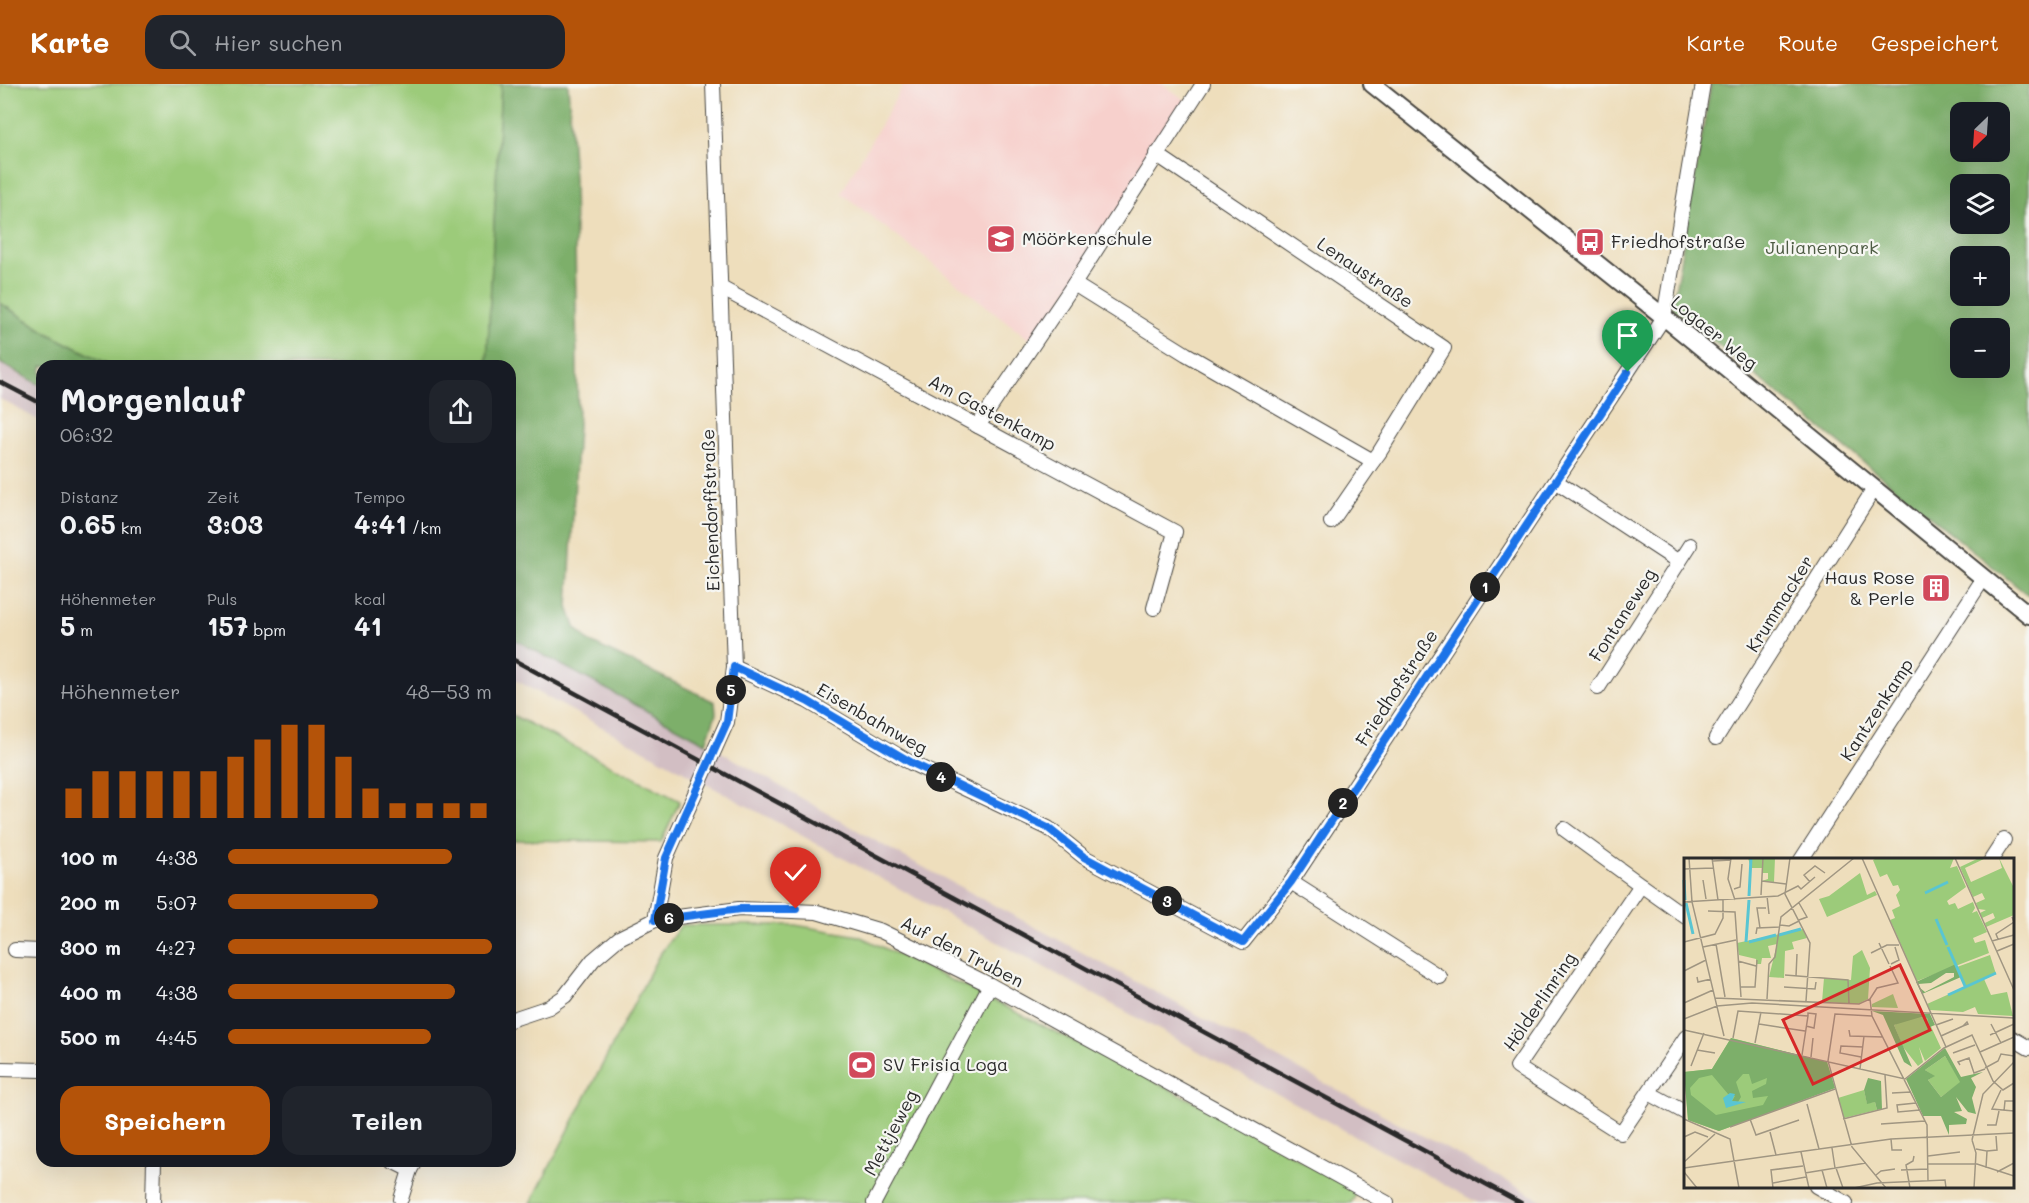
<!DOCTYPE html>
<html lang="de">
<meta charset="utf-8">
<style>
body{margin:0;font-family:Mali,sans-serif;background:#20242c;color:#f1f3f6;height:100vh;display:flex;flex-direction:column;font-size:22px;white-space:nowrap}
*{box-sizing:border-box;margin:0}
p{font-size:20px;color:#9ea1a6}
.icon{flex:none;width:33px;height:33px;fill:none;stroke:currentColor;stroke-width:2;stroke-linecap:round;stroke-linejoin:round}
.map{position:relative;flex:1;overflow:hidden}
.panel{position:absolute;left:36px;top:276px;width:480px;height:807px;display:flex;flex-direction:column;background:#171b24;border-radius:18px;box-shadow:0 6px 24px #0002}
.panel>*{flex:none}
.needle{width:39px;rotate:205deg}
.tools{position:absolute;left:1950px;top:18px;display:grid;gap:12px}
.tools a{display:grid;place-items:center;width:60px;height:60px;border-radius:12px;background:#171b24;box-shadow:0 6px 24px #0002;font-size:30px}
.pin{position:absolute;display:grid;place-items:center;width:51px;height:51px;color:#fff;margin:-62px -26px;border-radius:50% 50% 50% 0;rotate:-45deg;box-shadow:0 0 6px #0007}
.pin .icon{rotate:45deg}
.km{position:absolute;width:30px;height:30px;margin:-15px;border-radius:50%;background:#222;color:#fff;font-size:16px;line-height:30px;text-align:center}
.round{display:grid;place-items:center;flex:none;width:63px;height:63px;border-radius:18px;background:#20242c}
.summary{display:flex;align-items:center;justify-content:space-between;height:102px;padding:0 24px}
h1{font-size:33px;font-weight:700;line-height:45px}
.metrics{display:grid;grid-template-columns:repeat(3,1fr);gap:9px;height:102px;padding:6px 24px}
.metrics div{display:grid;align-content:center}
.metrics b{font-size:26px;font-weight:700}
.metrics small{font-size:16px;font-weight:400}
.metrics p{font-size:16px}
.chart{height:168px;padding:12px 24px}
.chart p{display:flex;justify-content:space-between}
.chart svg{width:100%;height:108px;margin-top:6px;stroke:#b45309;stroke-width:6}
.primary-button{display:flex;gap:12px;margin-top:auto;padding:12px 24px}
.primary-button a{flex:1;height:69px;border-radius:18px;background:#b45309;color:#fff;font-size:24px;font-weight:700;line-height:69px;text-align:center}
.primary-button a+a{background:#20242c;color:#f1f3f6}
ul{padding:0 24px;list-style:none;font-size:20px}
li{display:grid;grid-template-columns:96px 72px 1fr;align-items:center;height:45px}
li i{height:15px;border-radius:8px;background:#b45309}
header{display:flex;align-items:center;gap:36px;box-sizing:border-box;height:84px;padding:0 30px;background:#b45309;color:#fff}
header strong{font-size:28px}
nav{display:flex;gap:33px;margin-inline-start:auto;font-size:21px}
.search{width:420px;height:54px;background:#20242c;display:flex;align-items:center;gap:15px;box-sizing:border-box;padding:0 21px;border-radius:18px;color:#9ea1a6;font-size:22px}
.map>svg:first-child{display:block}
</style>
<header>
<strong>Karte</strong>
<div class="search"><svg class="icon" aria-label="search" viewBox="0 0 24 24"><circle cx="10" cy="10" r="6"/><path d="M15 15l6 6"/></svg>Hier suchen</div>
<nav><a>Karte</a><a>Route</a><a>Gespeichert</a></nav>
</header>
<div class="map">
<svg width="2029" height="1119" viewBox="0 0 2029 1119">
<rect width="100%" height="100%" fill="#f6f6f2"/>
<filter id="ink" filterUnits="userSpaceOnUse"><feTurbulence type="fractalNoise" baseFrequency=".0167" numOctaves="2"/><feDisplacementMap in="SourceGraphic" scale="12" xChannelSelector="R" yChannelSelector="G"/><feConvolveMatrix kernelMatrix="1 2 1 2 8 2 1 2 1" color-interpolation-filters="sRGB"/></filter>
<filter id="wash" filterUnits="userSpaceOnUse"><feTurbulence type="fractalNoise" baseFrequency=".008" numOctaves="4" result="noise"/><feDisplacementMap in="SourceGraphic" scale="24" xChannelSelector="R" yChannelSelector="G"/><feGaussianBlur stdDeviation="1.35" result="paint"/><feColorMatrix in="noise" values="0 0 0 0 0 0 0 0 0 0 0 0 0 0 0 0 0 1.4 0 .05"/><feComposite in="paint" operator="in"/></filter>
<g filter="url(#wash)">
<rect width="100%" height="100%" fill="#eedebc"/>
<!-- built -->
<polygon fill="#f7d0cc" points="904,0 1163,0 1189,19 1034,259 841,109"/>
<!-- industrial -->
<g fill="#d2bec3">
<polygon points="0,280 42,303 42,338 0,315"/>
<polygon points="510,554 706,659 888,764 1547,1119 1478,1119 690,691 510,593"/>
</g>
<!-- green -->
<g fill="#9ccb7a" stroke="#647b52" stroke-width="1.5">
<polygon points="0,0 501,0 487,282 112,282 49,250 0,219"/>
<polygon points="510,630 680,717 661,758 510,756"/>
<polygon points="681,841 795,841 859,852 980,910 1207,1024 1358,1107 1351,1119 531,1119 658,873"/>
</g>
<!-- forest -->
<g fill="#7daf6a" stroke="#546d4a" stroke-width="1.5" fill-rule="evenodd">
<polygon points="501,0 568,0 574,95 578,341 568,523 575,543 588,557 715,618 716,630 706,659 510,553 510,282 487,282"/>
<path d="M 1711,0 L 2029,0 L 2029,512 L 1672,224 ZM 1960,28 L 2000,28 L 2000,68 L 1960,68 ZM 1960,100 L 2000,100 L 2000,140 L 1960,140 ZM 1960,172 L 2000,172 L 2000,212 L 1960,212 ZM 1960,244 L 2000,244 L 2000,284 L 1960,284 Z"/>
<polygon points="0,219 49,250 112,282 42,282 42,302 0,279"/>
</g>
</g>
<g filter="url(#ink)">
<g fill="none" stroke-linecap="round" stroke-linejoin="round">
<!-- minor casing -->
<g stroke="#484641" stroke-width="16">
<g id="minor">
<polyline points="1074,200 1186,270 1373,377 1379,369 1444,264 1156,70"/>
<polyline points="721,204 1175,448 1154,524"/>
<polyline points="978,342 1074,200 1203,0"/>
<polyline points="1557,398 1679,478"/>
<polyline points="1331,438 1373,377"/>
<polyline points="734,583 807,617 911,679 1048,744 1084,773 1243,858 1291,798 1664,233 1703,0"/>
<polyline points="1598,604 1690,461"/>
<polyline points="1716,654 1874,405"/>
<polyline points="1564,745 1641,801"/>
<polyline points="1801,776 1983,495"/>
<polyline points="1991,776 2004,756"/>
<polyline points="1291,798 1440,893"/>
<polyline points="1686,833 1641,801 1517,983 1621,1049 1686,953"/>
<polyline points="655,836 666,774 727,638 734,583 713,0"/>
<polyline points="15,866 42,867"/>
<polyline points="510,936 549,923 565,912 593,876 619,854 655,836 739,825 817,828 881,847 990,901 1387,1119"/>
<polyline points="2012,954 2029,964"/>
<polyline points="0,985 42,986"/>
<polyline points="1649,1009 1686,1029"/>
<polyline points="392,1077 410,1086 415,1077"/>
<polyline points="1816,1102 1846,1119"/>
<polyline points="401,1115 410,1086"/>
<polyline points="153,1119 154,1077"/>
<polyline points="874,1119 990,901"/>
</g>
</g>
<!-- tertiary casing -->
<g stroke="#484641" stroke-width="20">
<polyline id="tertiary" points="1372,0 1664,233 2029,531"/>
</g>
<!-- minor -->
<use href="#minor" stroke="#fff" stroke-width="14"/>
<!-- tertiary -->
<use href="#tertiary" stroke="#fff" stroke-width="16"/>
<!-- rail -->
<g stroke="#2b2b2b" stroke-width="4.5">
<polyline points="0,298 42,320"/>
<polyline points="510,574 1521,1119"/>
</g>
</g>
</g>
<g fill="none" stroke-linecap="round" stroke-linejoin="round" filter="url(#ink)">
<!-- route casing -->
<g stroke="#fff" stroke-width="12">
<polyline id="route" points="796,825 740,825 655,836 666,774 727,638 734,583 807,617 912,679 1048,744 1084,773 1243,858 1291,798 1628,288"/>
</g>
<!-- route -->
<use href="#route" stroke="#1a73e8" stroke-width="8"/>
</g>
<!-- icons -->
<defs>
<g id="school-square" transform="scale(1.5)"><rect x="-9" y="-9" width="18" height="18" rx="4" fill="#d1495b" stroke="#f6f6f2"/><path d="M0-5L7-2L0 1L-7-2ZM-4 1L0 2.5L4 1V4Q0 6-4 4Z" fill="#fff"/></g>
<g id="bus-square" transform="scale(1.5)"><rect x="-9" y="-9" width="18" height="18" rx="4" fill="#d1495b" stroke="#f6f6f2"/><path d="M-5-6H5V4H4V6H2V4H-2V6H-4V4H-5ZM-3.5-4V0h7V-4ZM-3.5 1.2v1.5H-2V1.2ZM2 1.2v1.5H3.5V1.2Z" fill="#fff"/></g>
<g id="building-square" transform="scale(1.5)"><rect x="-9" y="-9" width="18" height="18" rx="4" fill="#d1495b" stroke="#f6f6f2"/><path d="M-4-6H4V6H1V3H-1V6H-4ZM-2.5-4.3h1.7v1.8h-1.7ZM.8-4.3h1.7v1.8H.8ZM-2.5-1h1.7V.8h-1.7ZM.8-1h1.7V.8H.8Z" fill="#fff"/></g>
<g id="stadium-square" transform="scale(1.5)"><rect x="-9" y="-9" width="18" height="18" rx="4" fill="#d1495b" stroke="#f6f6f2"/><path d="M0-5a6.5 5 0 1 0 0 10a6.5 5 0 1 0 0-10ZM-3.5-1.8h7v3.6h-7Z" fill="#fff"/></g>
</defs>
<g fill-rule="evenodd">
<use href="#school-square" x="1001" y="155"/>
<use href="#bus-square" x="1590" y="158"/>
<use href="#building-square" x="1936" y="504"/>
<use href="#stadium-square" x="862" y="981"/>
</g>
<g text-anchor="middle" stroke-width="4.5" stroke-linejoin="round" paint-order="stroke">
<!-- poi labels -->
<g font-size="18" fill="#2b2b2b" stroke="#f6f6f2" text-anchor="start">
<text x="1022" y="161">Möörkenschule</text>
<text x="1611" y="164">Friedhofstraße</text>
<text x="1915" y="500" text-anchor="end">Haus Rose<tspan x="1915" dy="21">&amp; Perle</tspan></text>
<text x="883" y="987">SV Frisia Loga</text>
</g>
<!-- park labels -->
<g font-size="18" fill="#4d5b43" stroke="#f6f6f2">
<text x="1822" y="170">Julianenpark</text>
</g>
<!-- street labels -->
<g font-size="18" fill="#2b2b2b" stroke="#f6f6f2">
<text transform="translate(1365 189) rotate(34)" y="6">Lenaustraße</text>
<text transform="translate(1714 249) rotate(39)" y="6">Logaer Weg</text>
<text transform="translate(992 329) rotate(28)" y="6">Am Gastenkamp</text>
<text transform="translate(711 426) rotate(-92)" y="6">Eichendorffstraße</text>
<text transform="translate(1780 520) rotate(-58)" y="6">Krummacker</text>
<text transform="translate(1623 531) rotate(-57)" y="6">Fontaneweg</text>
<text transform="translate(1397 604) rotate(-57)" y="6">Friedhofstraße</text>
<text transform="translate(1877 626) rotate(-57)" y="6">Kantzenkamp</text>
<text transform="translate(872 635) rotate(30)" y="6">Eisenbahnweg</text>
<text transform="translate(962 868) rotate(27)" y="6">Auf den Truben</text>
<text transform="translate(1540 918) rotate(-56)" y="6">Hölderlinring</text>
<text transform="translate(891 1049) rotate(-62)" y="6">Mettjeweg</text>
</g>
</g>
<!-- overview -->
<g transform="translate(1684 774)">
<rect width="330" height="330" fill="#eedebc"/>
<path d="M 64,0 L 91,0 L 90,24 L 78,23 L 84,21 L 84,15 L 78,15 L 78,10 L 67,10 ZM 193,0 L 270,0 L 266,10 L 273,8 L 282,29 L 263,43 L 265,47 L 271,45 L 274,51 L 289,44 L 291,50 L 288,55 L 293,53 L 303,74 L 289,80 L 291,85 L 301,82 L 305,95 L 233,123 L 206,62 L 211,60 L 208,52 L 216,48 L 212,37 L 216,32 L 214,27 L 209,28 L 203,16 L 196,19 L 189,2 ZM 295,0 L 302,0 L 281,10 L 287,24 L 318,10 L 315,0 L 330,30 L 330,57 L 302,69 L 301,65 L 311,60 L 309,55 L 298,60 L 296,55 L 302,52 L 294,51 L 292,45 L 301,41 L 298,35 L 289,39 L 276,9 ZM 176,15 L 183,37 L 191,33 L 193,37 L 143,59 L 135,41 L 145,38 ZM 119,71 L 123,80 L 108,84 L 110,91 L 101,93 L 100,120 L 85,119 L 93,86 L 84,88 L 87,100 L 78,100 L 77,106 L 72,106 L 72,101 L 55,97 L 53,85 ZM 178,92 L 186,110 L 184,141 L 174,146 L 138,144 L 140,120 L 167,122 L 169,98 ZM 306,97 L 312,116 L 300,121 L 307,137 L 323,134 L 329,158 L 294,156 L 291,149 L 279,154 L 246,152 L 243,146 L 281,129 L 273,109 ZM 209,136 L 214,150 L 188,149 L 188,146 ZM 230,158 L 243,160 L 257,190 L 241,203 L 235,189 L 239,204 L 234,208 L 219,189 L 210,167 ZM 47,180 L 143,204 L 151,230 L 35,273 L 4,262 L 0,214 L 28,211 ZM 261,198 L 277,224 L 257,239 L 244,222 L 250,218 L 241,212 ZM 180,232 L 183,245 L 191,244 L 193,252 L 160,260 L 154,240 Z" fill="#9ccb7a"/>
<path d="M 272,106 L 277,119 L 238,136 L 232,124 ZM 262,115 L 270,115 L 270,119 L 241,134 L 236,130 L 234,126 L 247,125 ZM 188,153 L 246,156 L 251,167 L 246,169 L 243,160 L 237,159 L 210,167 L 228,209 L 220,204 L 199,157 ZM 47,180 L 143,204 L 151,230 L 35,273 L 4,262 L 0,214 L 28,211 ZM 59,216 L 65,216 L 68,226 L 83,220 L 82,226 L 68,233 L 69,240 L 84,238 L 79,247 L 32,257 L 7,237 L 6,230 L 15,220 L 28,217 L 44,236 L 51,238 L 48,243 L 54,244 L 57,239 L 52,224 ZM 261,190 L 277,219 L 299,214 L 287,220 L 292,229 L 288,240 L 292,256 L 284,254 L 272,239 L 278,253 L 270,254 L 283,261 L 282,266 L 265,267 L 265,277 L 257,258 L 239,258 L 222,221 ZM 261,198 L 276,224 L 257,239 L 244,222 L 251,218 L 241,212 ZM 184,220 L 197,223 L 198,251 L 193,252 L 191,244 L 183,246 L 180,232 Z" fill="#7daf6a" fill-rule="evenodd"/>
<path d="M 46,235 L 51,236 L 48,243 L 62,244 L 42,250 L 39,240 Z" fill="#59c5d2"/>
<path fill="none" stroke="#59c5d2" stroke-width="3" d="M 0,22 L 1,42M 241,35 L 264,24M 65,38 L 67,0M 2,45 L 9,76M 252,61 L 263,87M 95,77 L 117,71M 62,84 L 65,42M 65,84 L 92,77M 264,89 L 281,128M 264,137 L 312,115"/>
<path fill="none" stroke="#a09682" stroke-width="1.5" d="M 5,0 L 8,44 L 40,178M 28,0 L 34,42M 47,0 L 44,21 L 51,42M 106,0 L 101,36 L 126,85 L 122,143M 178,0 L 262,189M 271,0 L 330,132M 29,3 L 47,2M 0,11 L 29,10M 19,22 L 22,41M 78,23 L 102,26M 126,24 L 120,17 L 131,8 L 141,15M 50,31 L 56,29 L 58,6M 77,37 L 79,0M 83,38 L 85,56M 0,44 L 94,38 L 114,28 L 117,31 L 131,19M 24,53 L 51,54 L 57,139M 115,62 L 123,59 L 115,45M 96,67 L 105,68 L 115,63M 76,70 L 73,50 L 82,50M 72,76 L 73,70 L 96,69M 314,81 L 312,76 L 330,64 L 328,59M 308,83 L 330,77M 0,84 L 31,76 L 39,60 L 39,42M 195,85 L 205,106M 32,86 L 41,139M 19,89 L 52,82M 313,93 L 330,86M 187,95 L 203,87 L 215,87M 54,103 L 72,108M 207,106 L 215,102 L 211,89M 0,113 L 22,102M 101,117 L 164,122 L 165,145M 112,118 L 113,96M 13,119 L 14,124 L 27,121M 56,129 L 71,129 L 73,102M 100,129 L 131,131 L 132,124M 31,140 L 175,146 L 186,141 L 193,130 L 214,125 L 206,108M 83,141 L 85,106 L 91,99 L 97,59 L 170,0M 186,141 L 188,158 L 243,267 L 244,323M 0,145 L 29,132M 188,158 L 151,156 L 144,203 L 168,289 L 202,330M 0,161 L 33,148 L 68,145 L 330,160M 75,166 L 121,173M 307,166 L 317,185M 252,167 L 269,161M 0,172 L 221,221 L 260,190 L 288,177 L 309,223 L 319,232 L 330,225M 165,172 L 166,178 L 199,179M 306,177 L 330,166M 257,178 L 279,168 L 284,166 L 283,164 L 279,168M 49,180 L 54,153 L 124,158M 71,185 L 77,154M 13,192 L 31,195M 296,194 L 330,179M 269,195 L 291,187M 118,197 L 124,158 L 124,155 L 132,156 L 130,170 L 122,168M 127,199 L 129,180M 177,199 L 156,195 L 157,188 L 179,189M 276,207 L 274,204 L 285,200 L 290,215 L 301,211M 7,208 L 20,175M 301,210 L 314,203 L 317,196 L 330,198M 176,211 L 180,178M 317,232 L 308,251 L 330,253M 208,235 L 227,234M 232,245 L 213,247 L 214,254 L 236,252M 123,246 L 135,291M 320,253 L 321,243 L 330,243M 0,261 L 46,281 L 55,330M 66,261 L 72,277 L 115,262M 159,261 L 203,250 L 201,217M 197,266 L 241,263M 303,267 L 312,267 L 315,253M 46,269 L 151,231M 86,274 L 92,297M 0,279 L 11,274 L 24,279M 207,281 L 208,292 L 218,292M 288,282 L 299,236 L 330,204M 288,282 L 292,295 L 290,330M 148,290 L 151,310M 292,291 L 303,293 L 302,310M 303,293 L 313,292 L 312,278M 117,294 L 125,330M 244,298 L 276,294M 0,304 L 31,276M 244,306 L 293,306 L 330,318M 0,310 L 207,281 L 330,275M 152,310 L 159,330M 138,312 L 143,330M 217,312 L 244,311M 0,314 L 13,330M 313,314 L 330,305M 121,315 L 182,305M 192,317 L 197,313 L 211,311M 89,325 L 122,319M 89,330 L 87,312 L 119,308M 170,330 L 193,325 L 261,322 L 262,330M 226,330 L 222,307 L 229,303 L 230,298"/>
<path fill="#d62828" fill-opacity="0.15" stroke="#d62828" stroke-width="3" d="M 216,107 L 246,172 L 129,226 L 99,162 Z"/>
<rect width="330" height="330" fill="none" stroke="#2b2b2b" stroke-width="3"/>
</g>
</svg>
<div class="tools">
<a><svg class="needle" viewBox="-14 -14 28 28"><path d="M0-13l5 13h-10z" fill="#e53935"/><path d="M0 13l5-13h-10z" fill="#9ea1a6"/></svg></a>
<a><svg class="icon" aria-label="layers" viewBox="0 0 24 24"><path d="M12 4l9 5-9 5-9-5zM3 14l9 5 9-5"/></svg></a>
<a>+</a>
<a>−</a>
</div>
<div class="pin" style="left:1628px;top:288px;background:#1e9e55"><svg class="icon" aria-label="arrive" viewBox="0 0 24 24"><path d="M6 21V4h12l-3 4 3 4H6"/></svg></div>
<div class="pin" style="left:796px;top:825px;background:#d93025"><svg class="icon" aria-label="check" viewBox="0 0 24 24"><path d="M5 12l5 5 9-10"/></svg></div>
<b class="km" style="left:1485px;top:503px">1</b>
<b class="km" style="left:1343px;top:719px">2</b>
<b class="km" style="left:1167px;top:817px">3</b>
<b class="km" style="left:941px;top:693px">4</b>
<b class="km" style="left:731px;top:606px">5</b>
<b class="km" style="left:669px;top:834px">6</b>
<section class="panel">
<div class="summary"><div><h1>Morgenlauf</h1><p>06:32</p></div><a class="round"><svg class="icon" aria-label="share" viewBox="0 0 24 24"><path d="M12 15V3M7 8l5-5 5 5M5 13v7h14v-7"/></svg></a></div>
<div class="metrics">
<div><p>Distanz</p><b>0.65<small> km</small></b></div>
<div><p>Zeit</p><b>3:03</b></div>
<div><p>Tempo</p><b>4:41<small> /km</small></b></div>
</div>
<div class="metrics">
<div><p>Höhenmeter</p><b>5<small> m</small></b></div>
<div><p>Puls</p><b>157<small> bpm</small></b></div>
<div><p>kcal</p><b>41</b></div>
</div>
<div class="chart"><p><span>Höhenmeter</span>48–53 m</p>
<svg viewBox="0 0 160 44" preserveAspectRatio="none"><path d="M5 44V32M15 44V25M25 44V25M35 44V25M45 44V25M55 44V25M65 44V19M75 44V12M85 44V6M95 44V6M105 44V19M115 44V32M125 44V38M135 44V38M145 44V38M155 44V38"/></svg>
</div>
<ul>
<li><b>100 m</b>4:38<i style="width:85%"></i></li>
<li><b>200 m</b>5:07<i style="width:57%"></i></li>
<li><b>300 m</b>4:27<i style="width:100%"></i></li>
<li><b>400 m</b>4:38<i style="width:86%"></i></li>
<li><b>500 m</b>4:45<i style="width:77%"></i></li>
</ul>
<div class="primary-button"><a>Speichern</a><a>Teilen</a></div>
</section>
</div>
